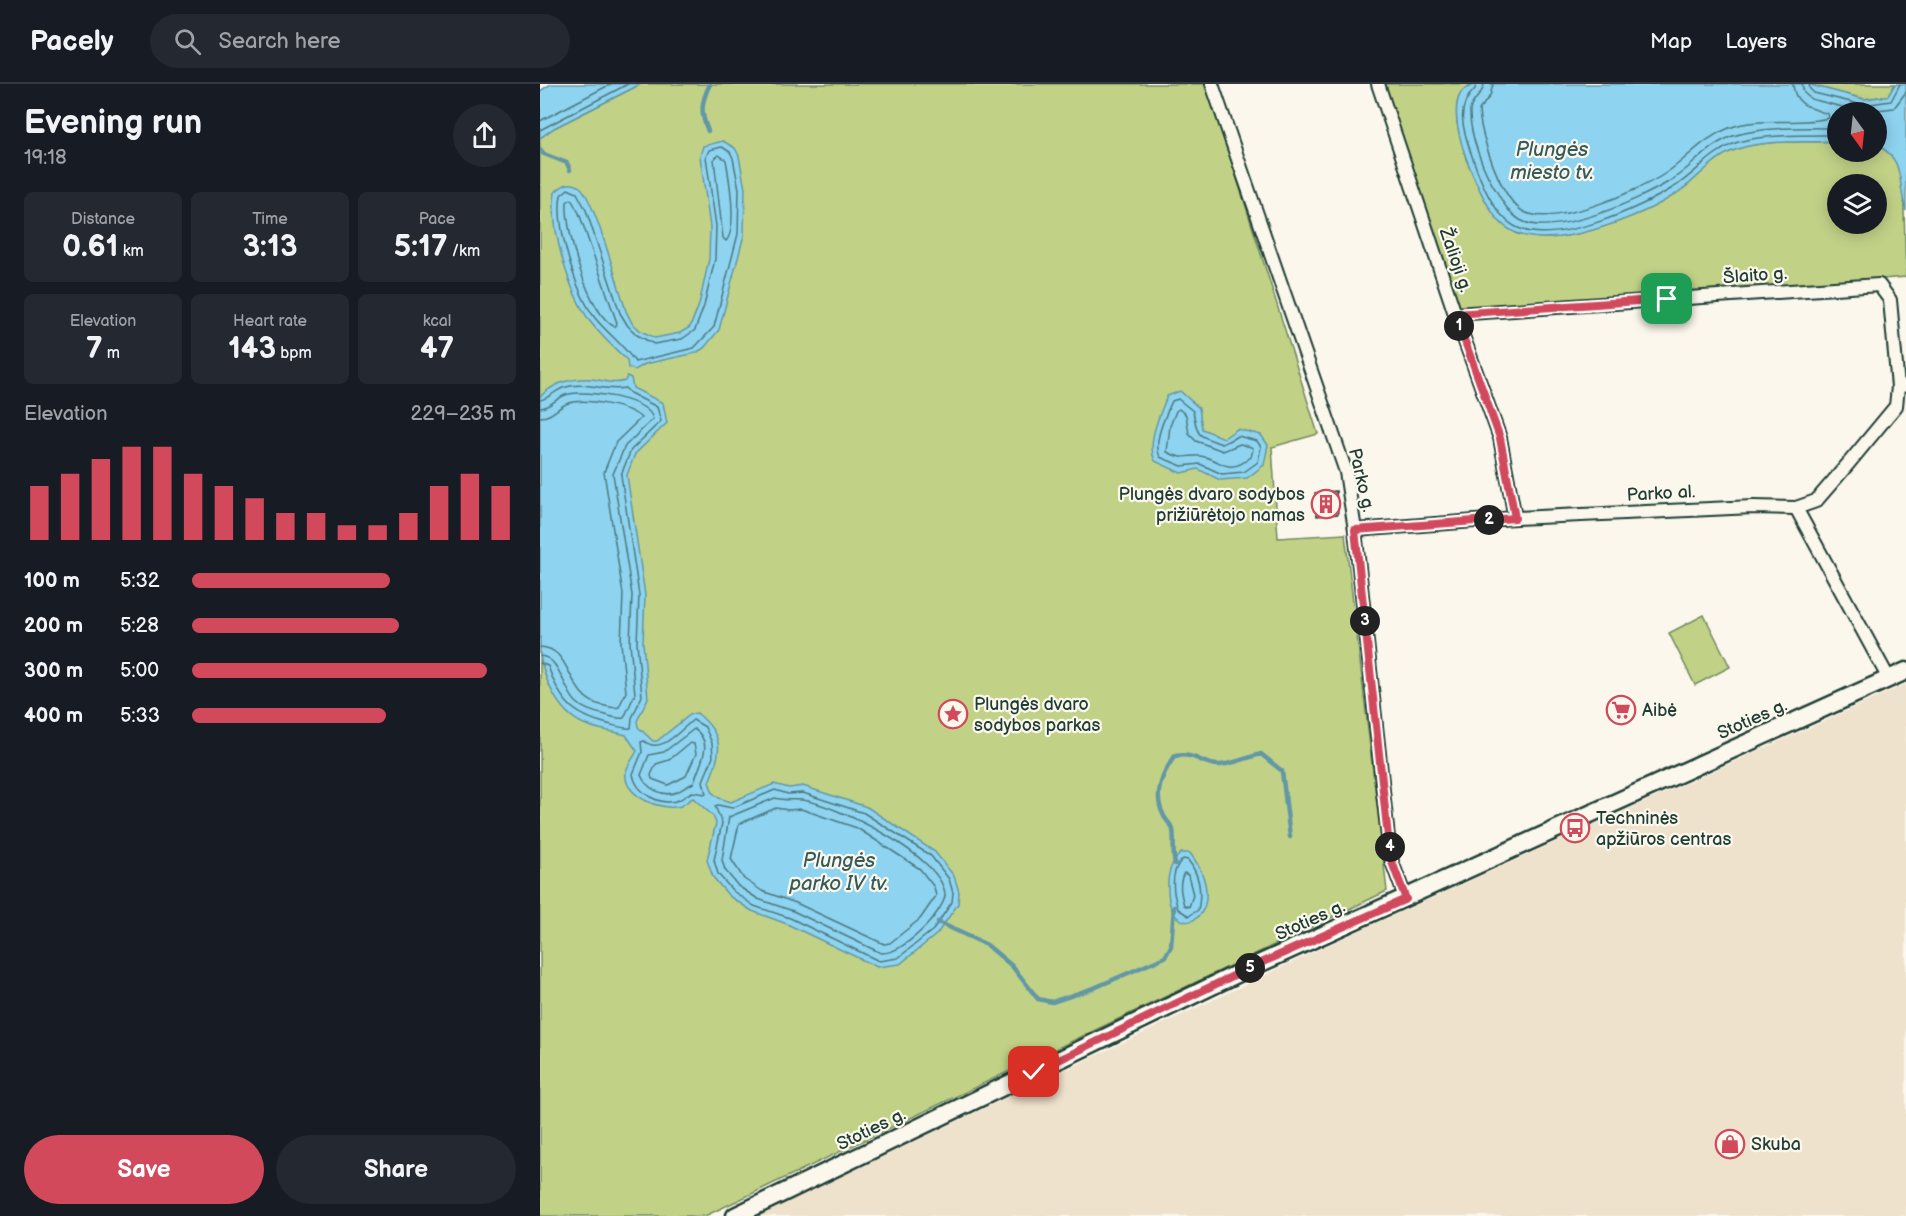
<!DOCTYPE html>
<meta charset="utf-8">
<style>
body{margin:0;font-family:"Balsamiq Sans",sans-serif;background:#242831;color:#f1f3f6;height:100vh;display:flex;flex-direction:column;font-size:22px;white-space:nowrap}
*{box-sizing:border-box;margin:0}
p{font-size:20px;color:#9ea1a6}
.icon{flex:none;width:33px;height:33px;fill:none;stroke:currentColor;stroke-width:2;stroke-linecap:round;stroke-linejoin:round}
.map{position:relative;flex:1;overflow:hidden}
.details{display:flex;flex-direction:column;background:#171b24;width:540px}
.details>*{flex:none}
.needle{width:39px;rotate:165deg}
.controls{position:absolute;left:1287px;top:18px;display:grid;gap:12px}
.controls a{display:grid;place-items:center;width:60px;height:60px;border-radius:50%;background:#171b24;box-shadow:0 3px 15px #0003;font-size:30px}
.pin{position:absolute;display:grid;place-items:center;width:51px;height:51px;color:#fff;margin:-26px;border-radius:12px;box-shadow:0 3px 9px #0006}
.km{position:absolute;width:30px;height:30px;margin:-15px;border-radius:50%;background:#222;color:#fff;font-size:16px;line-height:30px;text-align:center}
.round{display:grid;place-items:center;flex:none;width:63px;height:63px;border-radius:32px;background:#242831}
.headline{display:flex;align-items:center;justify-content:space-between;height:102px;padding:0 24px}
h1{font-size:33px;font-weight:700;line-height:45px}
.figures{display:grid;grid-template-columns:repeat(3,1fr);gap:9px;height:102px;padding:6px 24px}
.figures div{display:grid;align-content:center;border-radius:9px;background:#242831;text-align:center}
.figures b{font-size:30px;font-weight:700}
.figures small{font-size:16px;font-weight:400}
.figures p{font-size:16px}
.chart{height:168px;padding:12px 24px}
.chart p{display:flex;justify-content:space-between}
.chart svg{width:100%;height:108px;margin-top:6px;stroke:#d1495b;stroke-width:6}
.action{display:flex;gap:12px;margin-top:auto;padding:12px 24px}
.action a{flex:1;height:69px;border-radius:36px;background:#d1495b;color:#fff;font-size:24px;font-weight:700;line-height:69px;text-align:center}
.action a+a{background:#242831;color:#f1f3f6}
ul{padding:0 24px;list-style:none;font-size:20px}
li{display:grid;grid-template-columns:96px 72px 1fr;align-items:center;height:45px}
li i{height:15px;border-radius:8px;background:#d1495b}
header{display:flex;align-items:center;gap:36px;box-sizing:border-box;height:84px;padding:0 30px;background:#171b24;border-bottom:2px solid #363941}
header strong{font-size:28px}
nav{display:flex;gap:33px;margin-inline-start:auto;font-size:21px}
.search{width:420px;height:54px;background:#242831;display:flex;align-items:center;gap:15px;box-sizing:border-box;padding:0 21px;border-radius:33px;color:#9ea1a6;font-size:22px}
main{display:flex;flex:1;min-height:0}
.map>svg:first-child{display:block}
</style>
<header>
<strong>Pacely</strong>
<div class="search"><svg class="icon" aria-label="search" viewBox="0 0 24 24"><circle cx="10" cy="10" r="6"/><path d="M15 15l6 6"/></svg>Search here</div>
<nav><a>Map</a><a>Layers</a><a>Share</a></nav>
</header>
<main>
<section class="details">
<div class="headline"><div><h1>Evening run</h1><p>19:18</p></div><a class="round"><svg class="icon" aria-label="share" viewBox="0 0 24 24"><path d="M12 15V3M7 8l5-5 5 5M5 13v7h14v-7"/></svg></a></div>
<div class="figures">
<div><p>Distance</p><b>0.61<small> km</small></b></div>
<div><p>Time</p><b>3:13</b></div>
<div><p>Pace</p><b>5:17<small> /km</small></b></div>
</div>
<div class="figures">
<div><p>Elevation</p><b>7<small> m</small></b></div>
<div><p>Heart rate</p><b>143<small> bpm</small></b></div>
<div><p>kcal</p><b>47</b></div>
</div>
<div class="chart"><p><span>Elevation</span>229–235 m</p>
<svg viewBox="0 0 160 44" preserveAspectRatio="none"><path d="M5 44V22M15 44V17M25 44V11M35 44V6M45 44V6M55 44V17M65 44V22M75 44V27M85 44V33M95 44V33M105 44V38M115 44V38M125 44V33M135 44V22M145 44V17M155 44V22"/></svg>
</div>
<ul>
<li><b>100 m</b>5:32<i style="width:61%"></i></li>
<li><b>200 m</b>5:28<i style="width:64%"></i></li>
<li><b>300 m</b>5:00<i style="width:91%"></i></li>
<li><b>400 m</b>5:33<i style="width:60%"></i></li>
</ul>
<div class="action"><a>Save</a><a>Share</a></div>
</section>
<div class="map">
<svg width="1366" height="1132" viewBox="0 0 1366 1132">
<rect width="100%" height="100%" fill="#fbf7ec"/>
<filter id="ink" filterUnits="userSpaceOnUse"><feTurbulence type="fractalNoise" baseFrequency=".0167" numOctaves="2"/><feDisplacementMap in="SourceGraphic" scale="12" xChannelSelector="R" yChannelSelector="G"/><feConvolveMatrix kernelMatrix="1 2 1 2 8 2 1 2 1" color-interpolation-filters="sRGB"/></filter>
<g filter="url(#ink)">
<!-- built -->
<polygon fill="#efe2cd" points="1366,600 1366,1132 218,1132 803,854"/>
<!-- green -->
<g fill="#c1d287" stroke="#70885e" stroke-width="1.5" fill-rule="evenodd">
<polygon points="101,0 667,0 778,350 732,363 738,454 805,450 847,807 165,1132 0,1132 0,54 14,44"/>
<path d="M 840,0 L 935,0 L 923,6 L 917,39 L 926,75 L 942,110 L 977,150 C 986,151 995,154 1004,154 C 1043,154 1111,129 1141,106 C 1160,91 1174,73 1197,65 C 1227,55 1266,59 1297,57 L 1298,68 L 1336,68 L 1337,61 C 1353,68 1358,76 1363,92 L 1366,193 L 915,230 ZM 1298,100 L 1336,100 L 1336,140 L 1298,140 Z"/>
<polygon points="1267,0 1355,0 1348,12 1324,15"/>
<polygon points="1164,531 1190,583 1155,601 1129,549"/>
</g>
<!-- water -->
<g fill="#8ed3f0" stroke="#6297a5" stroke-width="1.5">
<polygon points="11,0 101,0 14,44 0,54 0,7"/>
<path d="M 935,0 L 1267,0 L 1324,15 L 1348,12 L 1355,0 L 1366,0 L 1366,127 C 1357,98 1366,76 1337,61 L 1336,28 L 1298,28 L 1297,57 C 1266,59 1229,55 1198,65 C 1174,72 1160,93 1140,107 C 1107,130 1043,154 1003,154 C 987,154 970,149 958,136 C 940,115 901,30 923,6 C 926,4 932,2 935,0 Z"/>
<path d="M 183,57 L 195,64 L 199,72 L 205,105 L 204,151 L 179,246 L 164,264 L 156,269 L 105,280 L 95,286 L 88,284 L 87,276 C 74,264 60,251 49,236 C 29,207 9,143 15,108 C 23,101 30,96 40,103 C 54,114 79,205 86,227 L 92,239 L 101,247 L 115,254 L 140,249 L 150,243 L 159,221 L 169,175 L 170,143 L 160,72 L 163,62 Z"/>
<path d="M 87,292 L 91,294 L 93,304 L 123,319 L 127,339 L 95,370 L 87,391 L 105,511 L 103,559 L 108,614 L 97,637 L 98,643 L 113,657 L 117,657 L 151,630 L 157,629 C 185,652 182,668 169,698 L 173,709 L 179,714 L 191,718 L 234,700 L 249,704 L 263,702 L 327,723 L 395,768 L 414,792 L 419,808 L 418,820 L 397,850 L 360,880 L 337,883 L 247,840 L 212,827 L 189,812 L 173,793 L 167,776 L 176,739 L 173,732 L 153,714 C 149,716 145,720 141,722 C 122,728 82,712 86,688 C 87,682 94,673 97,667 L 86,651 C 73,647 57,646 44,640 C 18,629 5,597 0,571 L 0,313 C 14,298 32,294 52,295 C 65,296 72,301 85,297 Z"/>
<path d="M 640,307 L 659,324 L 662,345 L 684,354 L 697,345 L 721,351 L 728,361 L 724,381 L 707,394 L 680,396 L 658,385 L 641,389 L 615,377 C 606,358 620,331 627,312 Z"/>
<path d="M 641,769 L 650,769 C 696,831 630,867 628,806 C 627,791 630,779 641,769 Z"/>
</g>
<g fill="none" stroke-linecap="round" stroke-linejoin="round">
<!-- shore -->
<g stroke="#4b797f" stroke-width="1.5">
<path d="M 936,0 L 935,5 C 914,24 924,48 932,72 C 940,96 954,133 978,144 C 1016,162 1101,124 1134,103 C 1155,90 1169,70 1193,60 C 1217,50 1271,51 1298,51"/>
<path d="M 944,0 C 943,12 931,15 930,27 C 929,50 944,89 957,108 C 963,119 969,129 980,136 C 1013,155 1101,115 1130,97 C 1153,83 1167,61 1193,52 C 1223,42 1266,44 1298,44"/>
<path d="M 953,0 L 950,12 L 939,26 C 940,51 961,116 984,128 C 1015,143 1099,107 1126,89 C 1148,74 1163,54 1189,44 C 1221,32 1257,42 1289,34 L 1288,30 C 1270,24 1254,21 1253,0"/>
<polyline points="1262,0 1264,9 1271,15 1322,28 1354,24 1366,8"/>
<polyline points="1269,0 1270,5 1274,9 1323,21 1351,17 1360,0"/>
<polyline points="0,37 71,0"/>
<polyline points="0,46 88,0"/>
<path d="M 182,63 L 190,68 L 193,74 L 199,105 L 198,150 L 174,243 L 154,264 L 95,278 C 85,262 67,249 55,234 C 36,209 15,142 21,111 L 28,105 L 37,109 L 46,126 L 80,229 L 88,242 L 97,251 L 114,260 L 142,255 L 155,246 L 164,222 L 175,175 L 176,142 L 166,73 L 169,66 Z"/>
<path d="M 179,71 L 186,76 C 189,93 198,144 186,157 L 183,154 L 174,75 Z"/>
<path d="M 31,115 L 39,129 L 77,239 L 75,243 C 48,230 25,146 27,118 Z"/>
<path d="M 638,315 L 653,327 C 658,353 656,351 682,360 L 698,352 L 717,357 L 721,363 L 718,378 L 704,388 L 682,390 L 660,380 L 642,382 L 620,373 C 612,358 626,331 632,317 Z"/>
<path d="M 0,316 C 9,315 16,305 26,303 C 46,297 65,308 85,304 L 90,309 L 117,323 L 121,337 L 91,366 L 81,391 L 99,511 L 97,559 L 102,612 L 92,634 L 91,644 C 84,645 76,642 68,640 C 32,631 20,617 8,582 L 0,579"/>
<path d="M 0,324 C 12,323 17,312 29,310 C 48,306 108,314 113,335 L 85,362 L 73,390 L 92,511 L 90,559 L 95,610 L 84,634 C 78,635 72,633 66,631 C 55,629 44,626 36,618 C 23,605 20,573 0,572"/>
<path d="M 639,325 L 646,331 L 649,350 L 656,357 L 683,367 L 700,360 L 711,363 L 713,365 L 711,373 C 686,394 680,373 659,372 C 641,371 646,377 627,368 L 630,342 L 636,327 Z"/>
<path d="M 0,333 C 13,333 18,322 29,319 C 45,314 90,322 101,334 L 76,358 L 64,388 L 83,510 L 81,559 L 86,608 L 79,623 C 73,625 67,622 61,621 C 26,613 33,564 0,563"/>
<path d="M 153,636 L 165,643 L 172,659 L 173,673 L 163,697 L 166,710 L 152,708 C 148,710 143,714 139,716 C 120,723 96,709 93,690 L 102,668 L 101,658 L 104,657 C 121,671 139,647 153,636 Z"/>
<path d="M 154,645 C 176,659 158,682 154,699 C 148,701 143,705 137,708 C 123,714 106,704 101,691 L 109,671 L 124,668 Z"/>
<polygon points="150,659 154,660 156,670 146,692 128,701 112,695 111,691 116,680 129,676"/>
<polygon points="235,706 248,710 263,709 324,729 391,772 409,795 413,809 412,818 393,846 358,874 339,877 250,834 214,822 193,807 178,790 174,776 182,739 175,722 178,721 192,724"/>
<path d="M 235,714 C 245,717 253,715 262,716 C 295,720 404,773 405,811 C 405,819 392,836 386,842 C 375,853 357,870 341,869 L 253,827 L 218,815 L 198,802 L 185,786 L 182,776 L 189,733 Z"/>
<polygon points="236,724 248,726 261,725 317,744 380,785 394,803 396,812 380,835 350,859 344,860 256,819 222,807 204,795 191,775 199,740"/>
<path d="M 643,775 L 648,776 C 659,790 662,808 658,826 L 649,832 L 638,825 C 633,810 629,787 643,775 Z"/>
<path d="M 644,789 L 648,791 L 653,811 L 649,823 L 644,821 C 641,811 638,799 644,789 Z"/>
</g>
<!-- stream -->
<g stroke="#6297a5" stroke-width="4.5">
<path d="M 168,47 C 160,29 161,18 170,0"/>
<polyline points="0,65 4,70 27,79 30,86"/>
<path d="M 635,780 C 632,769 635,757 633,746 C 632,741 625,736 623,730 C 613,710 623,688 635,672 C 657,668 662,682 680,681 C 693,680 709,673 721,670 L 742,687 L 750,753"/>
<polyline points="398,838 447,861 472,882 498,915 512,918 554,904 625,873 631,862 634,823"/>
</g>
</g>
<!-- building -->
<polygon fill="#d3b085" stroke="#1f3d34" stroke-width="1.5" points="796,407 798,430 777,432 775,409"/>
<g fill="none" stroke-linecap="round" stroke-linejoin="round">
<!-- street casing -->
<g stroke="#1f3d34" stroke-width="16">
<g id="street">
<polyline points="672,0 806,388 815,446 848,753 852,778 866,815"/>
<polyline points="838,0 915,230 960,354 975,434"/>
<polyline points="915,230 1339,201 1350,216 1358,303"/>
<polyline points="1256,424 1349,595"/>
<polyline points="815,446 975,434 1213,423 1256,424 1276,417 1308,380 1356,322 1358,303 1366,301"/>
</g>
</g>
<!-- secondary casing -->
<g stroke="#1f3d34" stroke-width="21">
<polyline id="secondary" points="195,1132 703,887 1366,587"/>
</g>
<!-- street -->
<use href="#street" stroke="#fbf7ec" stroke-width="12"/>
<!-- secondary -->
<use href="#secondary" stroke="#fbf7ec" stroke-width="16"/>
</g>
</g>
<g fill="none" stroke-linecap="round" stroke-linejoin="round" filter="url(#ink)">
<!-- route casing -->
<g stroke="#fff" stroke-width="12">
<polyline id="route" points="494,988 703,887 866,815 852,778 848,753 815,446 975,434 960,354 915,230 1127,215"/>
</g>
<!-- route -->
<use href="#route" stroke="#d1495b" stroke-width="8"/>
</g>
<!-- icons -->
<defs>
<g id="building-ring" transform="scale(1.5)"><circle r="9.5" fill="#fbf7ec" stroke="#d1495b" stroke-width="1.5"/><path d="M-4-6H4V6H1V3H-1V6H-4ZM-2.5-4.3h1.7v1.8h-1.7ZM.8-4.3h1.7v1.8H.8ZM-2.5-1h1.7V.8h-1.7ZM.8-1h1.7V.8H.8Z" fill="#d1495b"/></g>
<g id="supermarket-ring" transform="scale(1.5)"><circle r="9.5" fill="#fbf7ec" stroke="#d1495b" stroke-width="1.5"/><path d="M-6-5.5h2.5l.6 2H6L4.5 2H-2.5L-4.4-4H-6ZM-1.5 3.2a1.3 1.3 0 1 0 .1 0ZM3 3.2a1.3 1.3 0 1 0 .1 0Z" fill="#d1495b"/></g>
<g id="sight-ring" transform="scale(1.5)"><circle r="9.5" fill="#fbf7ec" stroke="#d1495b" stroke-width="1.5"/><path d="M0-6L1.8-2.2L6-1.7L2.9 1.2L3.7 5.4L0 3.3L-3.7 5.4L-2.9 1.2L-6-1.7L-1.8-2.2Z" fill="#d1495b"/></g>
<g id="bus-ring" transform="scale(1.5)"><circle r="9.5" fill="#fbf7ec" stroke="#d1495b" stroke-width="1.5"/><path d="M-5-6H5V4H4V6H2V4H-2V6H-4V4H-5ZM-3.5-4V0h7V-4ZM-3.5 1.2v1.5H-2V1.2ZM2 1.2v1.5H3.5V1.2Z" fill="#d1495b"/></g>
<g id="shop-ring" transform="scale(1.5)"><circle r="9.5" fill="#fbf7ec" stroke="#d1495b" stroke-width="1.5"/><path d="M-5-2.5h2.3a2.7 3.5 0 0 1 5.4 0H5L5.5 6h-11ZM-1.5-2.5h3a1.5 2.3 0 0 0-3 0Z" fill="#d1495b"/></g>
</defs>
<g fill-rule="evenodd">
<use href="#building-ring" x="786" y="420"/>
<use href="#supermarket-ring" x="1081" y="626"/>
<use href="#sight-ring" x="413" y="630"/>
<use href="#bus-ring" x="1035" y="744"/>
<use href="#shop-ring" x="1190" y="1060"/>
</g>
<g text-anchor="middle" stroke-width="4.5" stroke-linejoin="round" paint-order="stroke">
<!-- street labels -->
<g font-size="18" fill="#1f3d34" stroke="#fbf7ec">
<text transform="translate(916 176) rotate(71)" y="6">Žalioji g.</text>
<text transform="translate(1215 191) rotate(-4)" y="6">Šlaito g.</text>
<text transform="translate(822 396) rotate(77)" y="6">Parko g.</text>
<text transform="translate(1121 409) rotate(-3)" y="6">Parko al.</text>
<text transform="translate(1212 635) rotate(-24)" y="6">Stoties g.</text>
<text transform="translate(770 836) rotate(-24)" y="6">Stoties g.</text>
<text transform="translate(331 1045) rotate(-26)" y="6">Stoties g.</text>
</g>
<!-- poi labels -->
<g font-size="18" fill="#1f3d34" stroke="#fbf7ec" text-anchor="start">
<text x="765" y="416" text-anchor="end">Plungės dvaro sodybos<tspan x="765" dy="21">prižiūrėtojo namas</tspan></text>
<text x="434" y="626">Plungės dvaro<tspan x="434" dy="21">sodybos parkas</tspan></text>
<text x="1102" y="632">Aibė</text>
<text x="1056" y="740">Techninės<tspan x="1056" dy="21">apžiūros centras</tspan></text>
<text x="1211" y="1066">Skuba</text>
</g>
<!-- water labels -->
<g font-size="20" font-style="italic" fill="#355b5a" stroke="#fbf7ec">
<text x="1012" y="72">Plungės<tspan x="1012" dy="23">miesto tv.</tspan></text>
<text x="299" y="783">Plungės<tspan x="299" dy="23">parko IV tv.</tspan></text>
</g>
</g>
</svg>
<div class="controls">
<a><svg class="needle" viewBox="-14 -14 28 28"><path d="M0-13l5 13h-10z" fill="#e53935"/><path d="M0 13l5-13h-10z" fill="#9ea1a6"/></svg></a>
<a><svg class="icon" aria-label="layers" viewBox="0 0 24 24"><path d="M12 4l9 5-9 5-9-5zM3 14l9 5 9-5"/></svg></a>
</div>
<div class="pin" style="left:1127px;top:215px;background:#1e9e55"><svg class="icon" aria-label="arrive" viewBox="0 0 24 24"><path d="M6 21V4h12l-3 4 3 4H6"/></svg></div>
<div class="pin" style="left:494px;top:988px;background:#d93025"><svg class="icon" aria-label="check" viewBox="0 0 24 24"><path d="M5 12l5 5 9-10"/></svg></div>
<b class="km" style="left:919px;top:242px">1</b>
<b class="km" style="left:949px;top:436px">2</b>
<b class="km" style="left:825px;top:537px">3</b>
<b class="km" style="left:850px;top:763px">4</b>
<b class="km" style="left:710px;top:884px">5</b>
</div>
</main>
